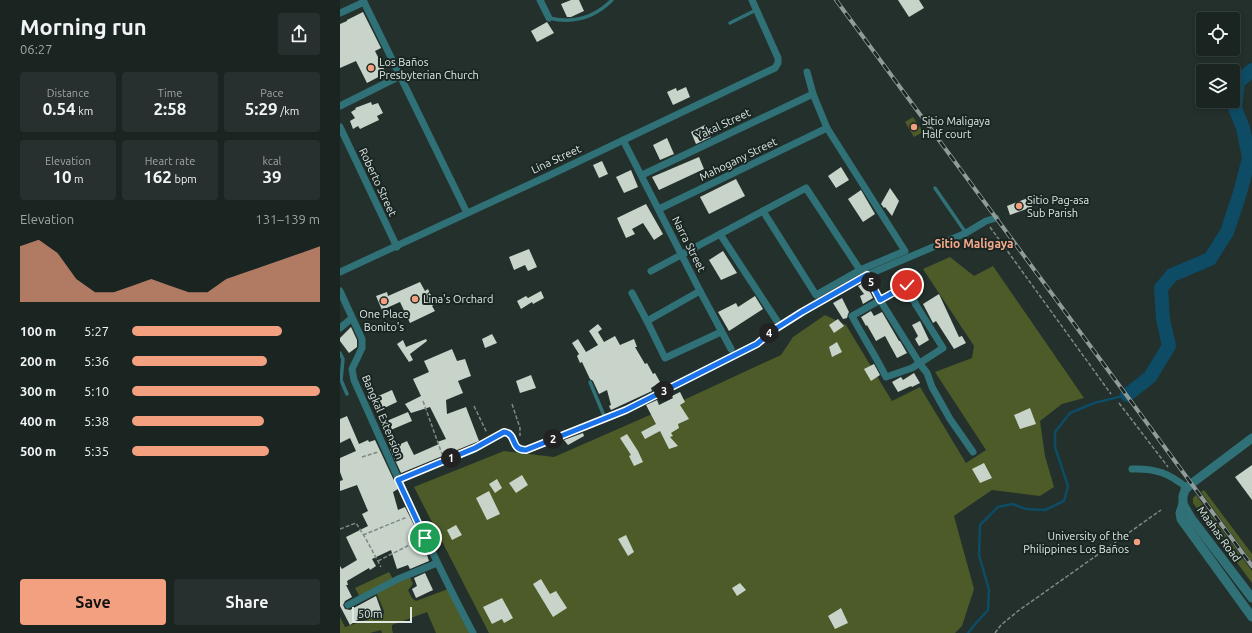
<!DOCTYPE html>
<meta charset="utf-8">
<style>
body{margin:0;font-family:Ubuntu,sans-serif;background:#27302e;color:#f1f3f6;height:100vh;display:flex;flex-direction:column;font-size:15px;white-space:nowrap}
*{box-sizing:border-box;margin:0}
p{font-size:13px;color:#9fa4a5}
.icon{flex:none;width:22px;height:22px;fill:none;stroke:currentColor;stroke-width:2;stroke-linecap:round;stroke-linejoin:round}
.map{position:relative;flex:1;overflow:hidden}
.drawer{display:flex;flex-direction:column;background:#1a2421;width:340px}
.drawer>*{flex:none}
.fabs{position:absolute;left:856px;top:12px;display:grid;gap:8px}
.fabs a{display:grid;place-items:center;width:44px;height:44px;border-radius:4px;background:#1a2421;box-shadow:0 2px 6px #0003,0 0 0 1px #38413f;font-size:20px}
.scale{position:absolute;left:12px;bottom:10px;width:60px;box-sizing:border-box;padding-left:4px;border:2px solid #e0e8e6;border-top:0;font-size:11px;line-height:14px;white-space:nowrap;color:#e0e8e6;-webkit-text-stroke:3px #192622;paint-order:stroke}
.pin{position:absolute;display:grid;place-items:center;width:34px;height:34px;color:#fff;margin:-17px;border:2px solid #fff;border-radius:50%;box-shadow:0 1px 4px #0007}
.km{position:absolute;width:20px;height:20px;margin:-10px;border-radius:50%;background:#222;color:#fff;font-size:11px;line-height:20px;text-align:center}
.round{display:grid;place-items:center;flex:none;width:42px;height:42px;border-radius:4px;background:#27302e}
.overview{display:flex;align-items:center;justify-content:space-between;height:68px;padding:0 20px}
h1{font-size:22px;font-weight:700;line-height:30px}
.metrics{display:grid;grid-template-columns:repeat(3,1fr);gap:6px;height:68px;padding:4px 20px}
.metrics div{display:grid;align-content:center;border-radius:4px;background:#27302e;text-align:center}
.metrics b{font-size:17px;font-weight:700}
.metrics small{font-size:11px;font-weight:400}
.metrics p{font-size:11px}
.chart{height:112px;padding:8px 20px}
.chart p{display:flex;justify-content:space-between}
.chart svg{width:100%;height:72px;margin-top:4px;fill:#f2a080;opacity:.7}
.cta{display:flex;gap:8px;margin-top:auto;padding:8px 20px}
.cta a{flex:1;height:46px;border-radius:4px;background:#f2a080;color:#111;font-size:16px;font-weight:700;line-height:46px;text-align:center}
.cta a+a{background:#27302e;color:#f1f3f6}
ul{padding:0 20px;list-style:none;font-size:13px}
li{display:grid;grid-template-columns:64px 48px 1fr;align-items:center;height:30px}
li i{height:10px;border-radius:5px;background:#f2a080}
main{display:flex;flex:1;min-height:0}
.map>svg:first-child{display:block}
</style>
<main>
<section class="drawer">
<div class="overview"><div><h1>Morning run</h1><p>06:27</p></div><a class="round"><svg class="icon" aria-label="share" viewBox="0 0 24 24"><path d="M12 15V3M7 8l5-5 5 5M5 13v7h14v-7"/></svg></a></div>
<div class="metrics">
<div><p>Distance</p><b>0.54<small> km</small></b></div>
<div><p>Time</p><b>2:58</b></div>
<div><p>Pace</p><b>5:29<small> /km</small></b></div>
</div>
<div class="metrics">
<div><p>Elevation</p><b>10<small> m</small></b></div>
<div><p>Heart rate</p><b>162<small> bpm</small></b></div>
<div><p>kcal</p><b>39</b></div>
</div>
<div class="chart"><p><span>Elevation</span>131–139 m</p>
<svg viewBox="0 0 160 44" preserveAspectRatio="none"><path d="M0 44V10L10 6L20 14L30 30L40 38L50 38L60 34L70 30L80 34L90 38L100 38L110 30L120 26L130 22L140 18L150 14L160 10V44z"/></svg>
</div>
<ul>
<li><b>100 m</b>5:27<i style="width:80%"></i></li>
<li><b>200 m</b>5:36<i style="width:72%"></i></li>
<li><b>300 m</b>5:10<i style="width:100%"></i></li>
<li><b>400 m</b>5:38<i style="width:70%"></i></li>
<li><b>500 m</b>5:35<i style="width:73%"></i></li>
</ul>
<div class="cta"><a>Save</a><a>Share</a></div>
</section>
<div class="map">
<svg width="912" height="633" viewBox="0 0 912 633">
<rect width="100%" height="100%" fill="#23302c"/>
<!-- green -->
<g fill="#4d5b28">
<polygon points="573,117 583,132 574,137 565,122"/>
<polygon points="610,257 634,276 653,266 744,398 722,404 700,421 705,456 714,487 700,496 652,490 614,516 634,589 622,626 615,633 149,633 74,487 164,451 214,457 335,404 441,355 453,337 485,315 506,325 552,401 580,387 626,463 646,450 595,372 632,358 634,346 583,269"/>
<polygon points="864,490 912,554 912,562 861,492"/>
<polygon points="856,495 912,571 912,583 853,503 853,498"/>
<polygon points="49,572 54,581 69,575 73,584 68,590 72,598 76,601 108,589 131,633 96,633 87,612 52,625 52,629 53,633 42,633 41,630 30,633 0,633 0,617 5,627 44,614 44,611 36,592 20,597 15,588"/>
</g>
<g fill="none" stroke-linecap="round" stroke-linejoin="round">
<!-- stream -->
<polyline stroke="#0d4c64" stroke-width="2.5" points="628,633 637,622 648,610 649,590 639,555 640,525 658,507 672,504 686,509 705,510 724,501 728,486 715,447 715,432 730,413 754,403 787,395"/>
<!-- river -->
<polyline stroke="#0d4c64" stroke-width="14" points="787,395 810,377 829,346 823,319 821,288 832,275 870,259 887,232 900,193 909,158 903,128 895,108 898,82 912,70"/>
</g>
<!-- building -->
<g fill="#c8d4ca">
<polygon points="231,0 239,0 244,11 231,17 227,17 221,4"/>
<polygon points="558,0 579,0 584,8 569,17"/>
<polygon points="23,12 41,48 35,51 46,73 27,83 16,61 0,68 0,24 7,21 7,20"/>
<polygon points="207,22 214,33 197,42 191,31"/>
<polygon points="346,87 350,97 333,105 327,92 336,88 337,91"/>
<polygon points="31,102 32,105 38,103 43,113 37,116 39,120 20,129 18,126 13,129 10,121 15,118 11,112 16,109 15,108"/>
<polygon points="365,125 371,137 356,144 351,132"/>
<polygon points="327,138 334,154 320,160 313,145"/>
<polygon points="359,157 364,169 319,190 312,177"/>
<polygon points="262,161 268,174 259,178 253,165"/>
<polygon points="501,167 509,180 496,188 488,176"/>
<polygon points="291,170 298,187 284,193 276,177"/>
<polygon points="396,179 405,196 369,214 360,197"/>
<polygon points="550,188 559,201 552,216 545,207 544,208 541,204"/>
<polygon points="521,190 535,214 523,222 508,199"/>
<polygon points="688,198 692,207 670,215 667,206"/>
<polygon points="306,204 323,234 314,240 303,223 292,229 295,234 286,238 277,218"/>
<polygon points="189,249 197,267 188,271 185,265 174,270 169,257"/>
<polygon points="383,251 397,273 381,280 369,260"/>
<polygon points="80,282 85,291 88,289 95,304 92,306 95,311 70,323 60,302 42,310 36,296 47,292 48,296"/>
<polygon points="525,282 533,298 523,304 520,296 524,294 518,286"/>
<polygon points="201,291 204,298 193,304 192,302 181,309 177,301 186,296 188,298"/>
<polygon points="599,294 619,337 622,336 626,343 614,349 596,321 593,323 583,304"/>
<polygon points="415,296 423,309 389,331 378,312 396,303 398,307"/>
<polygon points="502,298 509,312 508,314 507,318 503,319 493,303"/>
<polygon points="531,311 534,316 542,312 559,341 560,341 567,353 557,358 545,336 536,341 527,325 526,326 521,317"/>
<polygon points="498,319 504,326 494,333 489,325"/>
<polygon points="580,321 589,340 579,346 575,339 578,336 572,325"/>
<polygon points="258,324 262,329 258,332 264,342 275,336 280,345 294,339 297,347 295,347 305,364 307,363 313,374 315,373 320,382 311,388 312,391 271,410 269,406 271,405 267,390 259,394 253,381 250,379 242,362 240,363 237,356 239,354 232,343 238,339 246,352 258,345 249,331"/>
<polygon points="11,327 17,340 17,347 9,353 0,341 0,338"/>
<polygon points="152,334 157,343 145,348 142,339"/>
<polygon points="86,339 87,341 70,354 73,360 69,362 57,344 63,340 66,347"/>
<polygon points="497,342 502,352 492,357 489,347"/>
<polygon points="112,349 117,361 125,359 131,376 118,381 123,393 106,400 107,414 126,407 139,441 61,473 50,449 67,441 74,455 99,444 97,442 106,439 90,407 71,413 65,404 81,396 73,379 89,372 84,361"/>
<polygon points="534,364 540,375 531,381 524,369"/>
<polygon points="574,373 580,383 572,387 571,386 558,392 552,382 561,377 563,380"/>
<polygon points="191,375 196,388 180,393 176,381"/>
<polygon points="52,390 57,402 42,409 36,397"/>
<polygon points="340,392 345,402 340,405 349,419 338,424 339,428 331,433 333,436 330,437 338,446 329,449 320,431 305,439 301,432 316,424 306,405 317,400 319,405 333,398 332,396"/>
<polygon points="690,408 696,424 680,429 674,415"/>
<polygon points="68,412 72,421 46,432 42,423"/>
<polygon points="7,416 19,444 28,440 29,442 35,440 58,489 53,492 58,510 65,507 78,533 85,555 87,555 89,561 70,569 68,565 57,569 51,550 32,559 36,566 30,570 29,568 7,581 8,585 6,585 12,597 5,601 3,605 5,609 10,610 36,596 42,613 26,619 24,615 10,625 0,606 0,566 2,569 17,560 6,537 28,526 22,514 28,511 17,485 0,491 0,481 3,480 0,472 0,458 16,451 10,438 0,443 0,419"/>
<polygon points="243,433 244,436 228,445 224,440"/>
<polygon points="287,434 298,451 303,462 294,466 289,456 291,455 280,438"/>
<polygon points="644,463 652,478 640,483 632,469"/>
<polygon points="912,465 912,500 895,477"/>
<polygon points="182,475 188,485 176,493 169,483"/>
<polygon points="157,479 162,488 155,493 149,484"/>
<polygon points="149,491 160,514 147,520 136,498"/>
<polygon points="116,525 122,535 112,540 107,530"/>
<polygon points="286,535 294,552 288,556 278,539"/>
<polygon points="85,573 93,590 76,598 72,589 77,586 74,578"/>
<polygon points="201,579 210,594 216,591 227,608 213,617 193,584"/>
<polygon points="400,583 406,590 397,596 392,588"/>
<polygon points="162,598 173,618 164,623 162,619 152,624 143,607"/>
<polygon points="501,608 508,623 495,629 488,616"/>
</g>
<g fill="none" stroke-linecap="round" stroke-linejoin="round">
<!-- path -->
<g stroke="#7e8986" stroke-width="1.5" stroke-dasharray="4 2" stroke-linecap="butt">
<polyline points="650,227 771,394"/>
<polyline points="83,401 102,454"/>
<polyline points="779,403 828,467"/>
<polyline points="172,404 180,428 180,436"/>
<polyline points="134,406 147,433"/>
<polyline points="22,457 38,452"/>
<polyline points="0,529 16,523 26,539 41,567"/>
<polyline points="23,535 67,517"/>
<polyline points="38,561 79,540"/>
<polyline points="655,633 661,625 678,611 821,510"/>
</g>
<!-- service -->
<g stroke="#2f7177" stroke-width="3.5">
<path d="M 209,18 C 234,24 254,18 272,0"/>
<polyline points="390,23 416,10"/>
<polyline points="595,188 626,233"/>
<polyline points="0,353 3,359 1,380 7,394"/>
<polyline points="250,382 265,418"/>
</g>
<!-- minor -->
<g stroke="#2f7177" stroke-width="7">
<polyline points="23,0 127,213"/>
<polyline points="200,0 209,18"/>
<polyline points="0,13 24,2"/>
<polyline points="0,106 60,76"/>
<polyline points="0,127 57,247"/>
<polyline points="283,140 360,291 391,349"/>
<polyline points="302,175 473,94"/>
<polyline points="319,209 487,128"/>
<polyline points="423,211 476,295 520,270 565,251 487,128 473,94 467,72"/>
<polyline points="380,234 437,321"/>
<polyline points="311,271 466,188 520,270"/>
<polyline points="0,272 210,175 435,68 438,63 438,58 412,0"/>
<polyline points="527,275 540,300 580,364 587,373 592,387 610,419 633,452"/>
<path d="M 567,285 L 576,305 L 603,348 L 572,368 L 546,377 C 536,356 523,337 512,316 Z"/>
<path d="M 0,291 L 22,339 L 22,348 L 12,369 L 14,380 C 52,465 89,550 133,633"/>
<polyline points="292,293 307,321 325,358 381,332"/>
<polyline points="307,321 360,291"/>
<polyline points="0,328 12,318"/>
<path d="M 792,469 C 815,468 829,473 847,488"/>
<path d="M 58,480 L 135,449 L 164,432 C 173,433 174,441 177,448 L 180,450 L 186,450 L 286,410 L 417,344 L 432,331 L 462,312 L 527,275 L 626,233 L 646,221 L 656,218"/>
<polyline points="8,605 58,579 97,563"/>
</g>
<!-- tertiary -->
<g stroke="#2f7177" stroke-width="9">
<polyline points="912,438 851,484 845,490 843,496 843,504 851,518 912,598"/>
<polyline points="843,504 840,513 841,519 912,617"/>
</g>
<!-- rail casing -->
<g stroke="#919b99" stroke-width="4">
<polyline id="rail" points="496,0 912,566"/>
</g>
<!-- rail -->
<use href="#rail" stroke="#192622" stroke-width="2.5" stroke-dasharray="8" stroke-linecap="butt"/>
</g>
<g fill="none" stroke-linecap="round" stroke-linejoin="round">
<!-- route casing -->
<g stroke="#fff" stroke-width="8">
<path id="route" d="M 85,538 L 58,480 L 135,448 L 164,432 C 178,434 169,450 186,450 L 286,410 L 417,344 L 432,331 L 462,312 L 527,275 L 540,300 L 567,285"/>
</g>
<!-- route -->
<use href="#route" stroke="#1a73e8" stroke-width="5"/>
</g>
<!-- markers -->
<g fill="#f2a080" stroke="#192622" stroke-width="1.5">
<circle cx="31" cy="68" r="4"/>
<circle cx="574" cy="127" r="4"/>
<circle cx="679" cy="206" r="4"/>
<circle cx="75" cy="299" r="4"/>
<circle cx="44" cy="301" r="4"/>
<circle cx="797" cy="542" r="4"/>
</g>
<g text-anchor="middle" stroke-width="4" stroke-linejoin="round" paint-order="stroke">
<!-- poi labels -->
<g font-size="11" fill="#e0e8e6" stroke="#192622" text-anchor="start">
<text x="39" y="66">Los Baños<tspan x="39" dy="13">Presbyterian Church</tspan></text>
<text x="582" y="125">Sitio Maligaya<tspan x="582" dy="13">Half court</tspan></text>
<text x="687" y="204">Sitio Pag-asa<tspan x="687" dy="13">Sub Parish</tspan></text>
<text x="83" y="303">Lina's Orchard</text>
<text x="44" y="318" text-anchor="middle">One Place<tspan x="44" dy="13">Bonito's</tspan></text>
<text x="789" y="540" text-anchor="end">University of the<tspan x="789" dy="13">Philippines Los Baños</tspan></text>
</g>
<!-- street labels -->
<g font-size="11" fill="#e0e8e6" stroke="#192622">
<text transform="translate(383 124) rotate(-25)" y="4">Yakal Street</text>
<text transform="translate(216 159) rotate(-25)" y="4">Lina Street</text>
<text transform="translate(398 159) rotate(-26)" y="4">Mahogany Street</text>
<text transform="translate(38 182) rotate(65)" y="4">Roberto Street</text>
<text transform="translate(349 244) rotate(63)" y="4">Narra Street</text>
<text transform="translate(43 417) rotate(67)" y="4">Bangkal Extension</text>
<text transform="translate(879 534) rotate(54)" y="4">Maahas Road</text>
</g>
<!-- neighbourhood labels -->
<g font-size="12" font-weight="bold" fill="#f6a98c" stroke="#192622">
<text x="634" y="248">Sitio Maligaya</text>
</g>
</g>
</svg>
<div class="fabs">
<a><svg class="icon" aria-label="locate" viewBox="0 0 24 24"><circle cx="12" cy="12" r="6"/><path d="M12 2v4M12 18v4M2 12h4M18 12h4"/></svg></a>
<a><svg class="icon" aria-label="layers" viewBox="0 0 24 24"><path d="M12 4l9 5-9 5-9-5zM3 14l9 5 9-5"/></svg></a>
</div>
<div class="scale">50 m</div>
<div class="pin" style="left:85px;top:538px;background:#1e9e55"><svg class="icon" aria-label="arrive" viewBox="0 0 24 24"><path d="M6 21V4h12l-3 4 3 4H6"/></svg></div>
<div class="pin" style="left:567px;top:285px;background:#d93025"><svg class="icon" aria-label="check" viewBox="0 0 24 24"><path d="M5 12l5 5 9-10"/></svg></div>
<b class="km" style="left:111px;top:458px">1</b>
<b class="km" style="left:213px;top:439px">2</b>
<b class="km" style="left:324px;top:391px">3</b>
<b class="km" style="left:429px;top:333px">4</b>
<b class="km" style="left:531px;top:282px">5</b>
</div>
</main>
